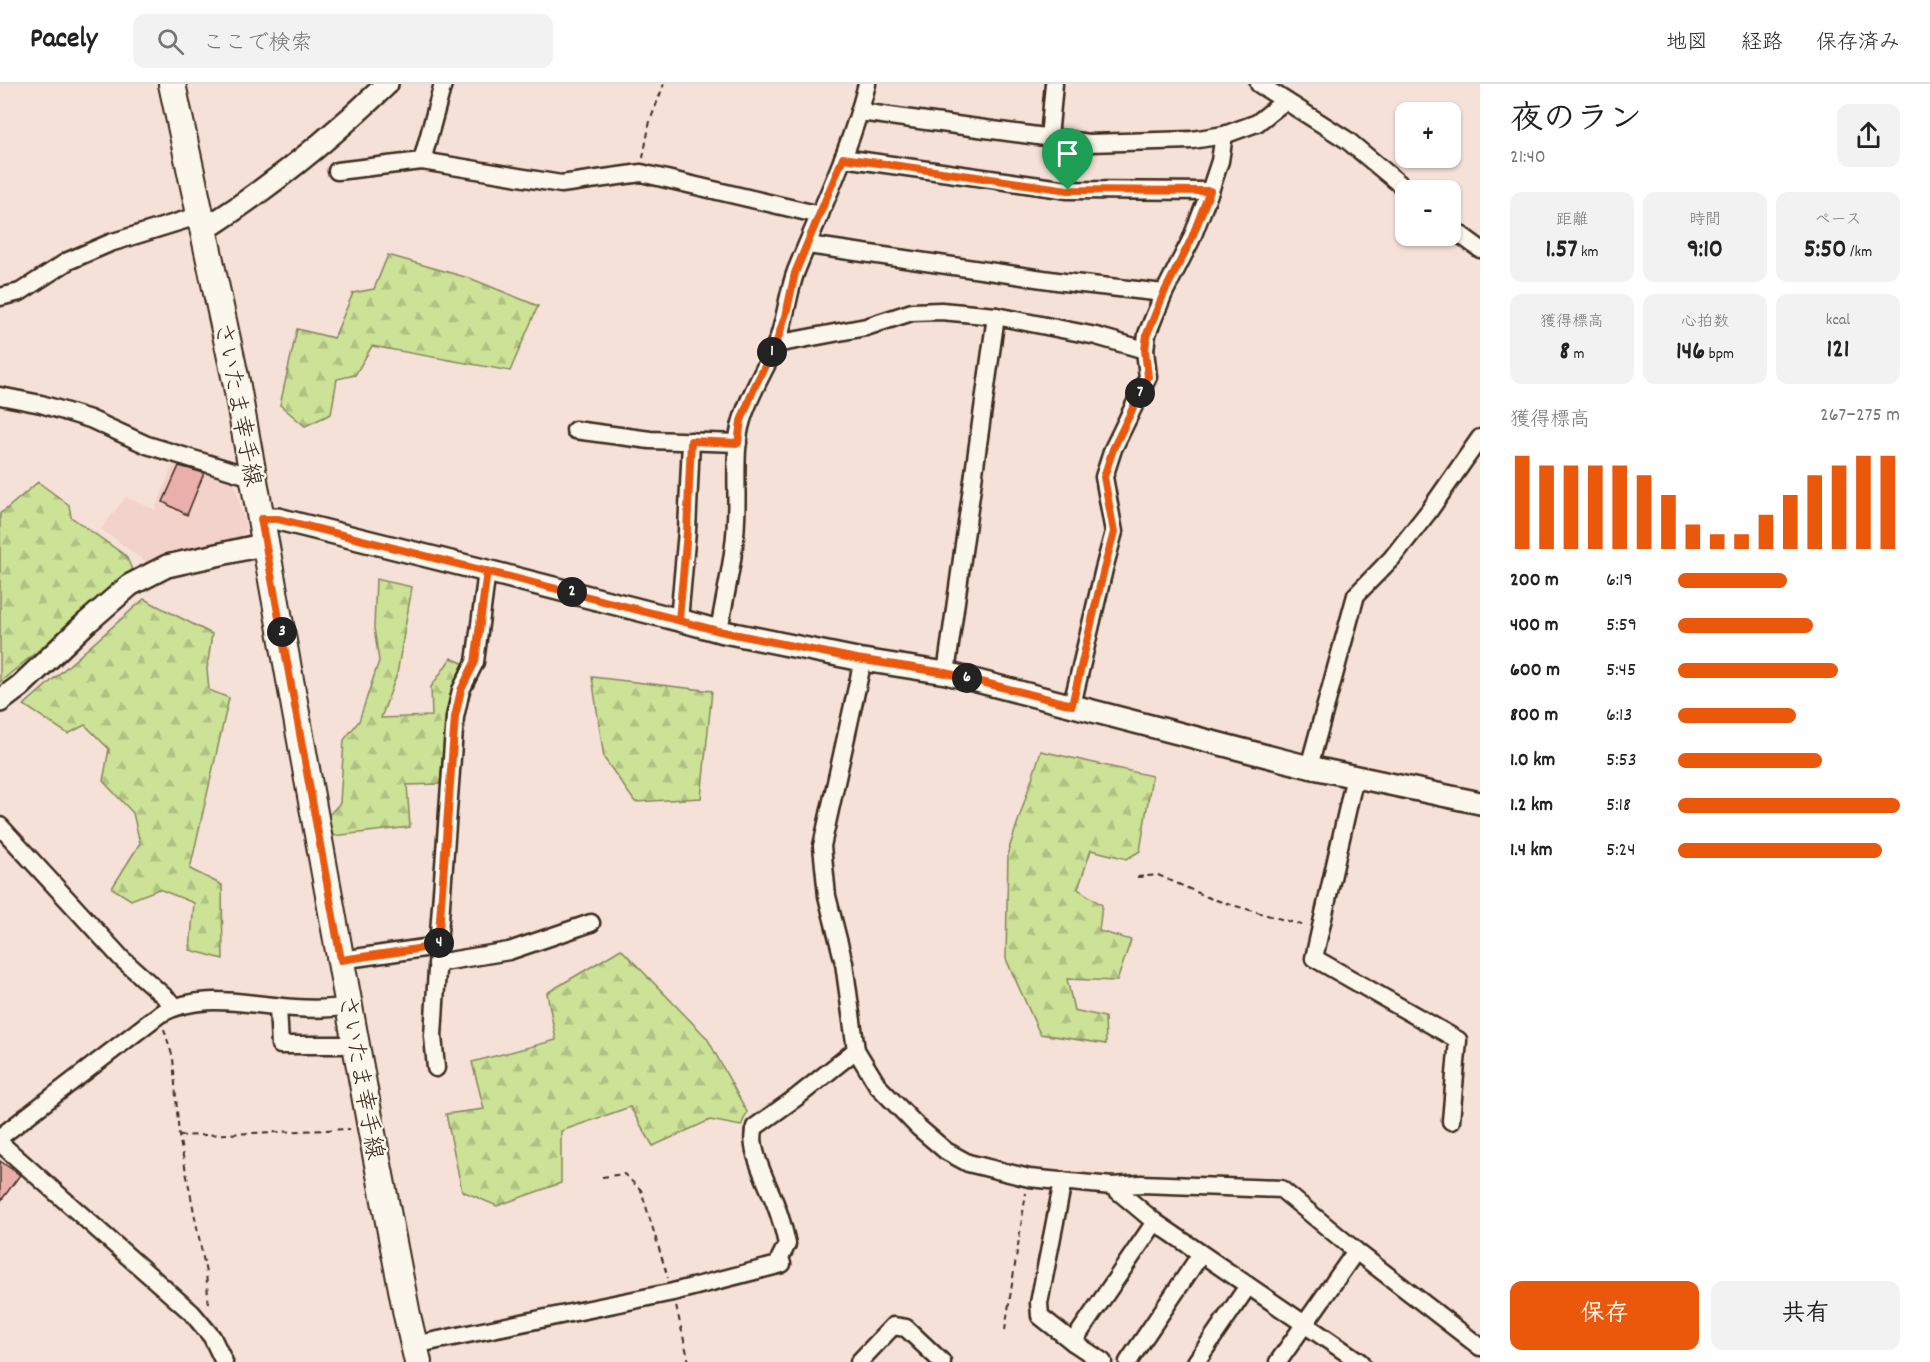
<!DOCTYPE html>
<html lang="ja">
<meta charset="utf-8">
<style>
body{margin:0;font-family:Dekko,"Klee One",sans-serif;background:#f2f2f2;color:#222;height:100vh;display:flex;flex-direction:column;font-size:22px;white-space:nowrap}
*{box-sizing:border-box;margin:0}
p{font-size:20px;color:#767676}
.icon{flex:none;width:33px;height:33px;fill:none;stroke:currentColor;stroke-width:2;stroke-linecap:round;stroke-linejoin:round}
.map{position:relative;flex:1;overflow:hidden}
.sheet{display:flex;flex-direction:column;background:#fff;width:450px}
.sheet>*{flex:none}
.tools{position:absolute;left:1395px;top:18px;display:grid;gap:12px}
.tools a{display:grid;place-items:center;width:66px;height:66px;border-radius:12px;background:#fff;box-shadow:0 2px 4px #0004;font-size:30px}
.pin{position:absolute;display:grid;place-items:center;width:51px;height:51px;color:#fff;margin:-62px -26px;border-radius:50% 50% 50% 0;rotate:-45deg;box-shadow:0 0 6px #0007}
.pin .icon{rotate:45deg}
.km{position:absolute;width:30px;height:30px;margin:-15px;border-radius:50%;background:#222;color:#fff;font-size:16px;line-height:30px;text-align:center}
.round{display:grid;place-items:center;flex:none;width:63px;height:63px;border-radius:12px;background:#f2f2f2}
.head{display:flex;align-items:center;justify-content:space-between;height:102px;padding:0 30px}
h1{font-size:33px;font-weight:800;line-height:45px}
.figures{display:grid;grid-template-columns:repeat(3,1fr);gap:9px;height:102px;padding:6px 30px}
.figures div{display:grid;align-content:center;border-radius:12px;background:#f2f2f2;text-align:center}
.figures b{font-size:26px;font-weight:800}
.figures small{font-size:16px;font-weight:400}
.figures p{font-size:16px}
.chart{height:168px;padding:12px 30px}
.chart p{display:flex;justify-content:space-between}
.chart svg{width:100%;height:108px;margin-top:6px;stroke:#ea580c;stroke-width:6}
.primary-button{display:flex;gap:12px;margin-top:auto;padding:12px 30px}
.primary-button a{flex:1;height:69px;border-radius:12px;background:#ea580c;color:#fff;font-size:24px;font-weight:800;line-height:69px;text-align:center}
.primary-button a+a{background:#f2f2f2;color:#222}
ul{padding:0 30px;list-style:none;font-size:20px}
li{display:grid;grid-template-columns:96px 72px 1fr;align-items:center;height:45px}
li i{height:15px;border-radius:8px;background:#ea580c}
header{display:flex;align-items:center;gap:36px;box-sizing:border-box;height:84px;padding:0 30px;background:#fff;border-bottom:2px solid #e0e0e0}
header strong{font-size:28px}
nav{display:flex;gap:33px;margin-inline-start:auto;font-size:21px}
.search{width:420px;height:54px;background:#f2f2f2;display:flex;align-items:center;gap:15px;box-sizing:border-box;padding:0 21px;border-radius:12px;color:#767676;font-size:22px}
main{display:flex;flex:1;min-height:0}
.map>svg:first-child{display:block}
</style>
<header>
<strong>Pacely</strong>
<div class="search"><svg class="icon" aria-label="search" viewBox="0 0 24 24"><circle cx="10" cy="10" r="6"/><path d="M15 15l6 6"/></svg>ここで検索</div>
<nav><a>地図</a><a>経路</a><a>保存済み</a></nav>
</header>
<main>
<div class="map">
<svg width="1480" height="1278" viewBox="0 0 1480 1278">
<defs>
<pattern id="forest-firs" width="22" height="20" patternUnits="userSpaceOnUse" patternTransform="scale(1.5)"><rect width="22" height="20" fill="#cce297"/><path d="M5 1l3.5 6h-7zM16 11l3.5 6h-7z" fill="#b0c282"/></pattern>
</defs>
<rect width="100%" height="100%" fill="#f6e1d8"/>
<filter id="ink" filterUnits="userSpaceOnUse"><feTurbulence type="fractalNoise" baseFrequency=".0167" numOctaves="2"/><feDisplacementMap in="SourceGraphic" scale="12" xChannelSelector="R" yChannelSelector="G"/><feConvolveMatrix kernelMatrix="1 2 1 2 8 2 1 2 1" color-interpolation-filters="sRGB"/></filter>
<g filter="url(#ink)">
<!-- built -->
<polygon fill="#f2d2ca" points="175,375 233,393 246,445 240,455 198,461 165,469 146,478 101,445 126,413 155,426"/>
<!-- forest -->
<g fill="url(#forest-firs)" stroke="#84865a" stroke-width="1.5">
<polygon points="388,171 472,195 538,222 510,287 372,262 355,291 337,295 331,330 305,342 280,321 297,245 334,254 353,209 374,205"/>
<polygon points="38,398 69,421 71,433 126,472 133,488 0,598 0,429 4,427"/>
<polygon points="376,495 412,503 397,590 381,634 432,632 431,603 451,574 467,581 447,624 440,700 407,701 410,743 333,752 328,732 340,719 344,656 359,637 379,577 374,544"/>
<polygon points="144,515 212,550 207,585 209,606 229,614 190,785 222,801 223,875 190,866 194,819 159,805 131,816 112,804 140,759 133,729 103,697 109,665 85,641 68,650 24,621"/>
<polygon points="592,593 712,607 701,714 635,718 604,674"/>
<polygon points="1041,667 1152,692 1140,767 1127,775 1091,766 1078,805 1102,821 1099,847 1131,856 1117,897 1067,895 1074,926 1105,933 1106,960 1040,950 1006,875 1008,768"/>
<polygon points="621,865 707,954 747,1028 741,1042 710,1036 653,1062 630,1023 561,1047 561,1099 497,1122 462,1107 446,1030 484,1025 472,978 556,956 547,909"/>
</g>
<!-- building -->
<g fill="#eaafab" stroke="#3b2a1e" stroke-width="1.5">
<polygon points="179,382 204,389 187,431 163,418"/>
<polygon points="0,1077 20,1091 0,1118"/>
</g>
<g fill="none" stroke-linecap="round" stroke-linejoin="round">
<!-- minor casing -->
<g stroke="#3b2a1e" stroke-width="21">
<g id="minor">
<polyline points="1259,0 1347,56 1407,106"/>
<polyline points="860,28 1089,59 1192,56 1224,51 1257,39 1285,17"/>
<polyline points="1049,54 1054,0"/>
<polyline points="843,74 1068,106 1210,107"/>
<polyline points="422,77 561,100 641,89 820,131"/>
<polyline points="337,87 422,77 443,0"/>
<polyline points="1450,143 1480,165"/>
<polyline points="808,161 1064,198 1164,209"/>
<polyline points="0,213 20,208 68,177 110,159 201,131"/>
<polyline points="776,260 866,243 912,228 941,227 996,232 1096,252 1145,266"/>
<polyline points="0,312 41,320 90,335 147,361 242,390 253,389"/>
<polyline points="575,346 650,356 738,359"/>
<polyline points="679,536 687,447 691,357"/>
<path d="M 719,547 C 725,510 735,473 736,435 C 738,405 733,364 742,336 C 750,309 765,286 776,261 C 786,237 787,211 796,187 C 821,125 851,65 867,0"/>
<polyline points="863,576 822,762 827,812 844,879 856,966 878,1002 918,1043 946,1067 968,1079 1029,1094 1112,1102 1141,1100 1281,1105 1356,1167 1480,1263"/>
<polyline points="946,589 996,232"/>
<polyline points="1072,621 1104,485 1114,448 1104,393 1113,365 1148,293 1145,266 1147,250 1164,209 1191,156 1210,107 1220,77 1224,51"/>
<polyline points="1309,683 1356,511 1392,474 1429,427 1480,354"/>
<polyline points="1355,692 1314,874 1458,956 1451,1037"/>
<polyline points="0,742 122,875 175,922"/>
<polyline points="341,876 438,862 455,633 461,606 475,578 487,487"/>
<polyline points="437,879 509,867 591,839"/>
<polyline points="278,923 280,961 341,961 356,959"/>
<polyline points="436,984 433,952 438,869"/>
<path d="M 0,1053 L 160,930 C 196,910 235,918 274,922 C 298,925 325,926 349,922"/>
<polyline points="0,1059 192,1229 212,1253 224,1278"/>
<polyline points="1063,1097 1039,1219 1040,1232 1073,1258 1103,1278"/>
<polyline points="1112,1102 1155,1138 1360,1278"/>
<polyline points="1073,1258 1155,1138"/>
<path d="M 414,1261 L 673,1208 L 782,1180 L 780,1174 L 787,1160 C 784,1146 780,1132 775,1119 C 768,1100 747,1063 755,1043 L 797,1013 L 856,966"/>
<polyline points="859,1278 893,1242 906,1244 942,1278"/>
<polyline points="1128,1278 1201,1170"/>
<polyline points="1196,1278 1248,1202"/>
<polyline points="1278,1278 1356,1167"/>
</g>
</g>
<!-- tertiary casing -->
<g stroke="#3b2a1e" stroke-width="26">
<g id="tertiary">
<path d="M 204,146 C 269,104 331,54 387,0"/>
<polyline points="261,435 278,435 487,487 679,536 719,547 857,575 946,589 1309,683 1480,719"/>
<polyline points="0,617 20,602 84,541 130,501 167,482 266,460"/>
</g>
</g>
<!-- primary casing -->
<g stroke="#3b2a1e" stroke-width="30">
<polyline id="primary" points="172,0 236,297 371,1044 407,1231 418,1278"/>
</g>
<!-- path -->
<g stroke="#3b2a1e" stroke-width="2" stroke-dasharray="6 4.5" stroke-linecap="butt">
<polyline points="643,74 650,37 664,0"/>
<polyline points="1137,793 1158,791 1212,815 1305,842"/>
<polyline points="164,945 173,974 179,1052 206,1189 209,1223"/>
<polyline points="179,1052 350,1045"/>
<polyline points="602,1093 624,1090 641,1106 668,1194"/>
<polyline points="676,1222 689,1278"/>
<polyline points="1005,1246 1026,1109"/>
</g>
<!-- minor -->
<use href="#minor" stroke="#fbf7ec" stroke-width="16"/>
<!-- tertiary -->
<use href="#tertiary" stroke="#fbf7ec" stroke-width="21"/>
<!-- primary -->
<use href="#primary" stroke="#fbf7ec" stroke-width="26"/>
</g>
</g>
<g fill="none" stroke-linecap="round" stroke-linejoin="round" filter="url(#ink)">
<!-- route casing -->
<g stroke="#fff" stroke-width="12">
<path id="route" d="M 1068,106 L 843,74 L 795,189 L 787,226 L 776,260 L 754,304 L 741,337 L 738,359 L 691,357 L 687,447 L 679,536 C 546,502 412,468 278,435 L 261,435 L 341,876 L 438,862 L 455,633 L 461,606 L 475,578 L 487,487 L 719,547 L 857,575 L 946,589 L 1072,621 L 1104,485 L 1114,448 L 1104,393 L 1113,365 L 1148,293 L 1145,266 L 1147,250 L 1164,209 L 1191,156 L 1210,107 L 1068,106"/>
</g>
<!-- route -->
<use href="#route" stroke="#ea580c" stroke-width="8"/>
</g>
<g text-anchor="middle" stroke-width="4.5" stroke-linejoin="round" paint-order="stroke">
<!-- street labels -->
<g font-size="24" fill="#3b2a1e" stroke="#fbf7ec">
<text transform="translate(239 320) rotate(79)" y="8">さいたま幸手線</text>
<text transform="translate(362 993) rotate(80)" y="8">さいたま幸手線</text>
</g>
</g>
</svg>
<div class="tools">
<a>+</a>
<a>−</a>
</div>
<div class="pin" style="left:1068px;top:106px;background:#1e9e55"><svg class="icon" aria-label="arrive" viewBox="0 0 24 24"><path d="M6 21V4h12l-3 4 3 4H6"/></svg></div>
<b class="km" style="left:772px;top:268px">1</b>
<b class="km" style="left:572px;top:508px">2</b>
<b class="km" style="left:282px;top:548px">3</b>
<b class="km" style="left:439px;top:859px">4</b>
<b class="km" style="left:967px;top:594px">6</b>
<b class="km" style="left:1140px;top:309px">7</b>
</div>
<section class="sheet">
<div class="head"><div><h1>夜のラン</h1><p>21:40</p></div><a class="round"><svg class="icon" aria-label="share" viewBox="0 0 24 24"><path d="M12 15V3M7 8l5-5 5 5M5 13v7h14v-7"/></svg></a></div>
<div class="figures">
<div><p>距離</p><b>1.57<small> km</small></b></div>
<div><p>時間</p><b>9:10</b></div>
<div><p>ペース</p><b>5:50<small> /km</small></b></div>
</div>
<div class="figures">
<div><p>獲得標高</p><b>8<small> m</small></b></div>
<div><p>心拍数</p><b>146<small> bpm</small></b></div>
<div><p>kcal</p><b>121</b></div>
</div>
<div class="chart"><p><span>獲得標高</span>267–275 m</p>
<svg viewBox="0 0 160 44" preserveAspectRatio="none"><path d="M5 44V6M15 44V10M25 44V10M35 44V10M45 44V10M55 44V14M65 44V22M75 44V34M85 44V38M95 44V38M105 44V30M115 44V22M125 44V14M135 44V10M145 44V6M155 44V6"/></svg>
</div>
<ul>
<li><b>200 m</b>6:19<i style="width:49%"></i></li>
<li><b>400 m</b>5:59<i style="width:61%"></i></li>
<li><b>600 m</b>5:45<i style="width:72%"></i></li>
<li><b>800 m</b>6:13<i style="width:53%"></i></li>
<li><b>1.0 km</b>5:53<i style="width:65%"></i></li>
<li><b>1.2 km</b>5:18<i style="width:100%"></i></li>
<li><b>1.4 km</b>5:24<i style="width:92%"></i></li>
</ul>
<div class="primary-button"><a>保存</a><a>共有</a></div>
</section>
</main>
